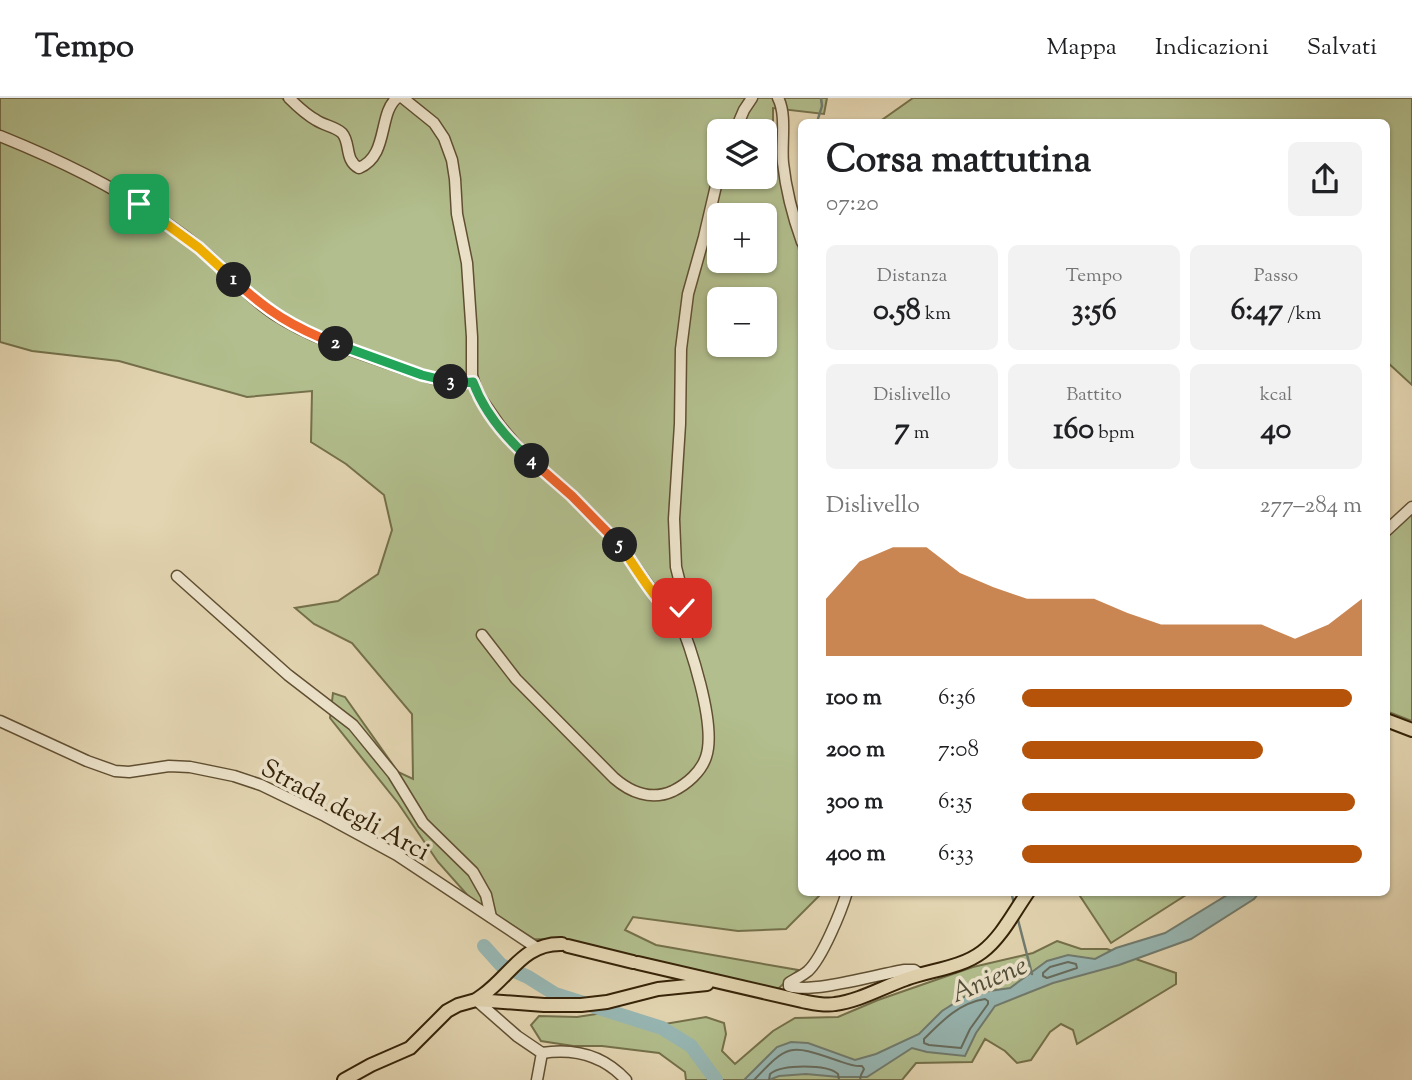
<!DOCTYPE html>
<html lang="it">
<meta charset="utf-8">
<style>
body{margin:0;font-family:"Sorts Mill Goudy",serif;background:#f2f2f2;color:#202124;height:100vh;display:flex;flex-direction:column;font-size:26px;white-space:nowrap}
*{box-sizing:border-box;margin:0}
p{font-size:23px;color:#757577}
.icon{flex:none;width:38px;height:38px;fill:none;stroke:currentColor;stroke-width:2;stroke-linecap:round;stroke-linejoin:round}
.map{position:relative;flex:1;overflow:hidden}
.sheet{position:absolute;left:798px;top:21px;width:592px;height:777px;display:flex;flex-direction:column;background:#fff;border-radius:10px;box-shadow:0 2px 5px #0004}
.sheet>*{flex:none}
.fabs{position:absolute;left:707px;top:21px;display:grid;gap:14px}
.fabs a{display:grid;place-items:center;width:70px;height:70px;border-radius:10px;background:#fff;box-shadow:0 2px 5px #0004;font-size:35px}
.pin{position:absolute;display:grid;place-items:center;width:60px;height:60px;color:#fff;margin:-30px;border-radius:14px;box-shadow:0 4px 10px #0006}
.km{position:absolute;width:35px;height:35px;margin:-18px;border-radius:50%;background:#222;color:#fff;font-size:19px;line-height:35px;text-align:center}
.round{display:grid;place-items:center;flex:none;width:74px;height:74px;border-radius:10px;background:#f2f2f2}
.overview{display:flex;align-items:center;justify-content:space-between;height:119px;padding:0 28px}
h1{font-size:38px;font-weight:700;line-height:52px}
.metrics{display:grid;grid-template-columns:repeat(3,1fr);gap:10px;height:119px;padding:7px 28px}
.metrics div{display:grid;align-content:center;border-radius:10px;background:#f2f2f2;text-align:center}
.metrics b{font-size:30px;font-weight:700}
.metrics small{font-size:19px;font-weight:400}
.metrics p{font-size:19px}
.chart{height:196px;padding:14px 28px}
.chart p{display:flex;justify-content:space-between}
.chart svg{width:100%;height:126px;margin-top:7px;fill:#b45309;opacity:.7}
ul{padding:0 28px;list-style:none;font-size:23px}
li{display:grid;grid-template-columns:112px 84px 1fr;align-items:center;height:52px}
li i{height:18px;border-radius:9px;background:#b45309}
header{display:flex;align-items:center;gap:42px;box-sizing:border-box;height:98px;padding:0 35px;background:#fff;border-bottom:2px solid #e0e0e0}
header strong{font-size:33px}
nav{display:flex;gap:38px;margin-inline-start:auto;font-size:24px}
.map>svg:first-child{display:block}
</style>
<header>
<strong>Tempo</strong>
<nav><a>Mappa</a><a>Indicazioni</a><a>Salvati</a></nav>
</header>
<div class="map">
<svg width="1412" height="982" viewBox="0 0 1412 982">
<rect width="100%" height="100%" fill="#e3d5b1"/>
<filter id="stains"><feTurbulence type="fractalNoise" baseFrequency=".00286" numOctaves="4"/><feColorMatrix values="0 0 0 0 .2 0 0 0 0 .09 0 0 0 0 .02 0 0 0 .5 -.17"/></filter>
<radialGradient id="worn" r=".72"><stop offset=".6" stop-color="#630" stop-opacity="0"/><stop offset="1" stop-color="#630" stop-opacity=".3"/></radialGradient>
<!-- green -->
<g fill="#b2be8d" stroke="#74704a" stroke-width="2" fill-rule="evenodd">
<path d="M 0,0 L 282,0 L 284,2 L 287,0 L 827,0 L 824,16 L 773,10 L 773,44 L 802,164 L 802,794 L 822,795 L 786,831 L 738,833 L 633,819 L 625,832 L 656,847 L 798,872 L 778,891 L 558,842 L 534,841 L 470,800 L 438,764 L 398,705 L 330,620 L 333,595 L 345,599 L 398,674 L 413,681 L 412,616 L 352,545 L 314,526 L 295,510 L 338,503 L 378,476 L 392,432 L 384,397 L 346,366 L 311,344 L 312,293 L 247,299 L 119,263 L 32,253 L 0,244 ZM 719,33 L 765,33 L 765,79 L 719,79 ZM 719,117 L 765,117 L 765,163 L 719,163 ZM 719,201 L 765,201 L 765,247 L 719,247 Z"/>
<polygon points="913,0 1412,0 1412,287 1386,263 1386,24 879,24"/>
<polygon points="1412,412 1412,623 1386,613 1386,442 1389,439 1386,436"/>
<polygon points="1078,795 1189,795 1111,845"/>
<polygon points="1057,843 1081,851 1107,851 1176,875 1176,886 1077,946 1073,932 1061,926 1050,934 1031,962 1017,965 1005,953 985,941 972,964 916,965 902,982 686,982 685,974 659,955 602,948 573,948 541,943 531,927 539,918 577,919 609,914 659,927 706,919 724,925 726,936 722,953 735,966 773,933 795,920 838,919 878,902 973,869 1033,855"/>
</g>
<!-- water -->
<polygon fill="#97b7b4" stroke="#707b6f" stroke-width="2" points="1232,794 1259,795 1254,801 1191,841 1119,867 1053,885 995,908 976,935 965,958 927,954 912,950 867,979 839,979 806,976 779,978 769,982 744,982 777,949 791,944 808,945 855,962 876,956 919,936 942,913 969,896 1010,890 1047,863 1068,857 1095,861 1116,850 1165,835"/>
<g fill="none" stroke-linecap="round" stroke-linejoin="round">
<!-- shore -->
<g stroke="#666c5e" stroke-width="2">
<polygon points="1068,864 1076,866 1077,870 1047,880 1043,878 1043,875 1050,869"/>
<path d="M 985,901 L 988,903 L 988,906 L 970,931 L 961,950 L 929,947 L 924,945 L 924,941 C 942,923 959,905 985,901 Z"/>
<path d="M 754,982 C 788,946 789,946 836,962 C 845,965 853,969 862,968 L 864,971 L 861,977 L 860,982"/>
<path d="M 769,982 L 770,976 C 782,966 827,966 838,976 L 839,982"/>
</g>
<!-- stream -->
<g stroke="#707b6f" stroke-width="2.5">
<polyline points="817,24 822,8 821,0"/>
<polyline points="1011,794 1014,805"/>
<polyline points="1017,818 1032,876"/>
</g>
<!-- river -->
<polyline stroke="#97b7b4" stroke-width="14" points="484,848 501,867 528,879 555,896 662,930 691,948 716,982"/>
<!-- minor casing -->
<g stroke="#604f32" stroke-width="13">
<g id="minor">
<path d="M 289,0 C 297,8 305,16 316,22 C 323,27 336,29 342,35 C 351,45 344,62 359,70 C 389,58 378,15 397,0"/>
<path d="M 403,0 L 434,25 L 444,40 L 452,62 L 455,81 L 457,116 L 467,165 L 472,239 L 472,277 L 477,295 L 500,328 L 522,354 L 572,398 L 616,442 L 656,498 L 671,514 C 678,514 683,512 685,505 L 676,469 L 674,421 L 680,326 L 681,251 L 688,196 L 704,139 L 719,75"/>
<path d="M 778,0 C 787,17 781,45 783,65 C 786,92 793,119 802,144"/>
<polyline points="735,33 744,12 752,0"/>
<path d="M 0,38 C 52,59 105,83 151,115 C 173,129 195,145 214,163 C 234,181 252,202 274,216 C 311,240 355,254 396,268 C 420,276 447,288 473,284"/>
<polyline points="1386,433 1412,409"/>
<polyline points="177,478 288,577 353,627 393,676 423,725 473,774 486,797 491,819"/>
<path d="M 482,537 L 516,581 L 614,680 C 630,694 651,703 673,693 C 687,686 701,674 706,659 C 717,627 690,546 676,514"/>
<polyline points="0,623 87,663 115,673 129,674 169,668 190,669 234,678 261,687 325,718 397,757 537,850"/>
<path d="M 847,794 C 841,814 822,860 808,873 C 802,878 795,881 789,885 L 789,888 C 812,896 879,876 905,872 L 914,872 L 920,876"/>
<polyline points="476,902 517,938 542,955 537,982"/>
<path d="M 542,955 C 575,950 603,957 626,982"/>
</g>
</g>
<!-- major casing -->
<g stroke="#352207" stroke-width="16">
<g id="major">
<polyline points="1386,622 1412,632"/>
<polyline points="568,848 633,864"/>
<path d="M 638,865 L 802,903 C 813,905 824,908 835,906 C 859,903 883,889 906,881 C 930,872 961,870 982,854 C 1001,840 1014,814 1028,794"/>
<polyline points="476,902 544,907 581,907 607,904 658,891 707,886"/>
<path d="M 344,982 L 371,967 L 410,950 L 447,913 L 458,907 L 476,902 L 483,897 C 511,877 523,845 562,846"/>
</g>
</g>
<!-- minor -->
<use href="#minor" stroke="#ede4cc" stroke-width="10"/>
<!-- major -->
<use href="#major" stroke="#e3d5b1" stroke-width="12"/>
</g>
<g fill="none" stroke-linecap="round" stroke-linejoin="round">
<!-- split-1 casing -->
<g stroke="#fff" stroke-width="14">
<polyline id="split-1" points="139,106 199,150 234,182"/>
</g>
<!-- split-2 casing -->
<g stroke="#fff" stroke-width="14">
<path id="split-2" d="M 234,182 C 268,214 293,229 336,246"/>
</g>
<!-- split-3 casing -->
<g stroke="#fff" stroke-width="14">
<polyline id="split-3" points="336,246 422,277 451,284"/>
</g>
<!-- split-4 casing -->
<g stroke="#fff" stroke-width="14">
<path id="split-4" d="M 451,284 L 461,285 L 473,284 C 484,314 508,342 532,363"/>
</g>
<!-- split-5 casing -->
<g stroke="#fff" stroke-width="14">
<polyline id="split-5" points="532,363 572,398 620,447"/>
</g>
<!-- split-6 casing -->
<g stroke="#fff" stroke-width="14">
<path id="split-6" d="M 620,447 C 629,459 660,511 672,514 C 677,515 678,513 682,510"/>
</g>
<!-- split-1 -->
<use href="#split-1" stroke="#f5b400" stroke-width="9"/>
<!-- split-2 -->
<use href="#split-2" stroke="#f0652b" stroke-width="9"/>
<!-- split-3 -->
<use href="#split-3" stroke="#22a559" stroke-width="9"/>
<!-- split-4 -->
<use href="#split-4" stroke="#22a559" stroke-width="9"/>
<!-- split-5 -->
<use href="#split-5" stroke="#f0652b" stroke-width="9"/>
<!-- split-6 -->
<use href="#split-6" stroke="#f5b400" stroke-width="9"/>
</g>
<g text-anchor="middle" stroke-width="7" stroke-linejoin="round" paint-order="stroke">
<!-- street labels -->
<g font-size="26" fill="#352207" stroke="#ede4cc">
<text transform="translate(346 711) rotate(28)" y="9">Strada degli Arci</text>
</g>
<!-- water labels -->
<g font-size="28" font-style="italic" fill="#524f3b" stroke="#ede4cc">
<text transform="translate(988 880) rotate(-23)" y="10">Aniene</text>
</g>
</g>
<rect width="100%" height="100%" filter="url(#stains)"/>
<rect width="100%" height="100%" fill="url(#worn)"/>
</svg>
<div class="fabs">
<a><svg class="icon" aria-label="layers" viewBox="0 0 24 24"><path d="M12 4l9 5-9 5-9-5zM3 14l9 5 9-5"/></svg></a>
<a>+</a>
<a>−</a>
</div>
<div class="pin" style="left:139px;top:106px;background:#1e9e55"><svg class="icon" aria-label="arrive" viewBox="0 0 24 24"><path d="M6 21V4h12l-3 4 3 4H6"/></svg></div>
<div class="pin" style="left:682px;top:510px;background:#d93025"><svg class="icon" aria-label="check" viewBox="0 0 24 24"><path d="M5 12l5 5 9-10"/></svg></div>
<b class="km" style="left:234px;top:182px">1</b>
<b class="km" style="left:336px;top:246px">2</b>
<b class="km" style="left:451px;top:284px">3</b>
<b class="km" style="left:532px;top:363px">4</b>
<b class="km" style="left:620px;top:447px">5</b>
<section class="sheet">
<div class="overview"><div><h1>Corsa mattutina</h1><p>07:20</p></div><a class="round"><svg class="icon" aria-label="share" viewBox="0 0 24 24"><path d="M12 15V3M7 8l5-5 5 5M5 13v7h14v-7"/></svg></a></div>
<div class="metrics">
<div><p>Distanza</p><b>0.58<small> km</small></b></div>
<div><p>Tempo</p><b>3:56</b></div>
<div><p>Passo</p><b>6:47<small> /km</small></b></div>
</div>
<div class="metrics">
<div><p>Dislivello</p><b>7<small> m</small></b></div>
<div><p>Battito</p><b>160<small> bpm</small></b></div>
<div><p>kcal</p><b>40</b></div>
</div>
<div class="chart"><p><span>Dislivello</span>277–284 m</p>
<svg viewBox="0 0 160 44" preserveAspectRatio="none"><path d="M0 44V24L10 11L20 6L30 6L40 15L50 20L60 24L70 24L80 24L90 29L100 33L110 33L120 33L130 33L140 38L150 33L160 24V44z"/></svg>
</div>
<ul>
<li><b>100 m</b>6:36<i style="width:97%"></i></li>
<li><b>200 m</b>7:08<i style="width:71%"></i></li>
<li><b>300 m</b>6:35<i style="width:98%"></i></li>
<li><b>400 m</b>6:33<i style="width:100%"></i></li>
</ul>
</section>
</div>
